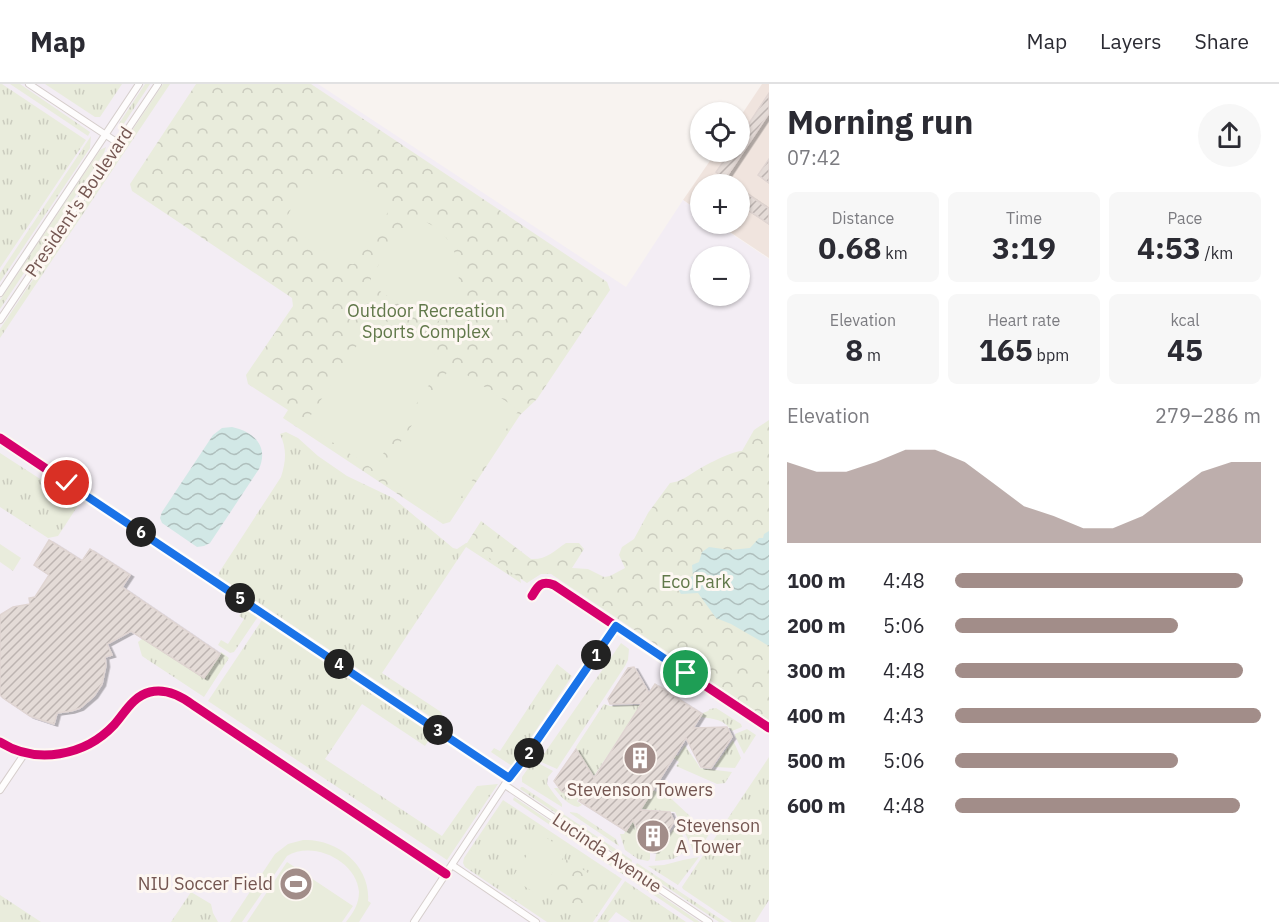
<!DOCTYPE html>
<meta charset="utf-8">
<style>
body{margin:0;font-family:"IBM Plex Sans",sans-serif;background:#f7f7f7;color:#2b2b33;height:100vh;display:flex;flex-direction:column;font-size:22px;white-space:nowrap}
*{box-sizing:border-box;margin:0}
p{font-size:20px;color:#7c7c81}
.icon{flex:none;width:33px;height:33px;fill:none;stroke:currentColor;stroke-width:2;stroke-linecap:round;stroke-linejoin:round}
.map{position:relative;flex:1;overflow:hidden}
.drawer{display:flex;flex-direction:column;background:#fff;width:510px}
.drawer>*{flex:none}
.tools{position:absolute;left:690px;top:18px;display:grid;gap:12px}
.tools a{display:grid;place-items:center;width:60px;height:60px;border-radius:50%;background:#fff;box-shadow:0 2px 4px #0004;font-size:30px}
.pin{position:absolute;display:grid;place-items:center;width:51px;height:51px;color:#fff;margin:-26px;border:3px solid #fff;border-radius:50%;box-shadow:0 2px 6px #0007}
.km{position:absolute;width:30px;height:30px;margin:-15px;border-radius:50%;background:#222;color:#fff;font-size:16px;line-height:30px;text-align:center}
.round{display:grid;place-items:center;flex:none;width:63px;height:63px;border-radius:32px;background:#f7f7f7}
.summary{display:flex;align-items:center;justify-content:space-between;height:102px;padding:0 18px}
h1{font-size:33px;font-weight:700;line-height:45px}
.stats{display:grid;grid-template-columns:repeat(3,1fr);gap:9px;height:102px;padding:6px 18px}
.stats div{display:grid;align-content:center;border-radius:9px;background:#f7f7f7;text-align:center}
.stats b{font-size:30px;font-weight:700}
.stats small{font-size:16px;font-weight:400}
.stats p{font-size:16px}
.chart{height:168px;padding:12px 18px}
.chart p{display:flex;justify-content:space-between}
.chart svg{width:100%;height:108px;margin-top:6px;fill:#a28d89;opacity:.7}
ul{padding:0 18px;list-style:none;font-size:20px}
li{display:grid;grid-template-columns:96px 72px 1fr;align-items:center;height:45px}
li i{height:15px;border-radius:8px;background:#a28d89}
header{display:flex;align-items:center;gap:36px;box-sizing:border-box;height:84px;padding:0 30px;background:#fff;border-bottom:2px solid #e1e1e2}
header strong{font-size:28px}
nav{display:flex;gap:33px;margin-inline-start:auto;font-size:21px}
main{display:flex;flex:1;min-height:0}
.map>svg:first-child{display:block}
</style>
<header>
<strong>Map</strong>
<nav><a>Map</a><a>Layers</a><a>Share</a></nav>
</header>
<main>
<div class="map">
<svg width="769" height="838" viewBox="0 0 769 838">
<defs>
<pattern id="grass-tufts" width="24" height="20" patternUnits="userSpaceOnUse" patternTransform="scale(1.5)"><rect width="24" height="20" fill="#e9ecdc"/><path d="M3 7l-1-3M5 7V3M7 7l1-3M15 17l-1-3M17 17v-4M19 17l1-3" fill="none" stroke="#cbccbf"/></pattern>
<pattern id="park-crowns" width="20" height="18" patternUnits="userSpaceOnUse" patternTransform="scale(1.5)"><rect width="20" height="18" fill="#e9ecdc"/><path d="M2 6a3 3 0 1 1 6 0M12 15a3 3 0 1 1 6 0" fill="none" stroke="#cbccbf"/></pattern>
<pattern id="water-waves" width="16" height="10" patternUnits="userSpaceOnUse" patternTransform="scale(1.5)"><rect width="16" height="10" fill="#d2e8e6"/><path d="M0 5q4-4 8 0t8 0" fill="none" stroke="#afbfbd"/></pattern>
<pattern id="building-hatch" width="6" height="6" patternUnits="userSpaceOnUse" patternTransform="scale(1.5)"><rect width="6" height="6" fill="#e4dbd7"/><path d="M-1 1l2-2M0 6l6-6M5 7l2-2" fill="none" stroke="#bdb4b1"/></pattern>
<filter id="shadow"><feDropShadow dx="3.5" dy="2" stdDeviation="0" flood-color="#0004"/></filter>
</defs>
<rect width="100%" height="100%" fill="#f8f3f0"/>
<!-- residential -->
<polygon fill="#f0e4de" points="762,0 769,0 769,174 718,140 740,140 740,100 700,100 700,128 683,116 716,68 740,68 740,33"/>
<!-- education -->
<path fill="#f3edf4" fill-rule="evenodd" d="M 0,0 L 318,0 L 626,203 L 683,116 L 700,128 L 700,140 L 717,140 L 769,175 L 769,838 L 0,838 ZM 700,172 L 740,172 L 740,212 L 700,212 Z"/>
<!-- grass -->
<g fill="url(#grass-tufts)">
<polygon points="0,0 2,0 86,56 0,184"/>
<polygon points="10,0 20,0 90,48 88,52"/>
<polygon points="45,0 122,0 100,33 95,33"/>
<polygon points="145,0 150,0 123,41 118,45 120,38"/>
<polygon points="163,0 170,0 0,254 0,245"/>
<polygon points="91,52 90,64 0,198 0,189"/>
<polygon points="106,63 104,69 0,225 0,216 100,66"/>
<path d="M 286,348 L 298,354 L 318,372 L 347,392 L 393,414 L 453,464 L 457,465 L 466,459 L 469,459 L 520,494 L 521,499 L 466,463 L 382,589 L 441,628 L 443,634 L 440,639 L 218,492 L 220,487 L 281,393 C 286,377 287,365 280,350 Z"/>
<polygon points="0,369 79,420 58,452 48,454 0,423"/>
<polygon points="0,460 21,474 13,487 0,478"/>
<polygon points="244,524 247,524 259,531 234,568 230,569 218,561 221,556 228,560 244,535 239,532"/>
<polygon points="262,536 426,645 431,650 431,653 425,662 362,620 325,675 442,752 477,702 498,700 447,776 208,617"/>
<polygon points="143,554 204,594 221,568 229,574 204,613 142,572 138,558"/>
<polygon points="621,559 629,565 628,576 625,582 557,685 539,677"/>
<polygon points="557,580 572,592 512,682 491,668 494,664 500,667"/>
<polygon points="604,620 610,622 641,621 594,692 576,666 576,663"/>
<path d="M 716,624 L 741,640 L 742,643 L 732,647 C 723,635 715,635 700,633 L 703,629 L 708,627 L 710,625 Z"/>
<polygon points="747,645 756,651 744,670 735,652 735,650"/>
<polygon points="733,656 741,674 735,684 714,683"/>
<path d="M 685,661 C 690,670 696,676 700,684 L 732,688 L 725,699 L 717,700 L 676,682 L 679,678 L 674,674 L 676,671 L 678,672 Z"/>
<polygon points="769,673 769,816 755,838 732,838 683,805 682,803"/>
<polygon points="538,679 553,687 548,693 547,700 554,710 562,720 562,723 522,698 522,693 531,680"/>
<polygon points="521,703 523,703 632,776 631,780 520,705"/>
<path d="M 554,704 L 558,704 L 562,708 L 584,707 L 577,717 L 582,721 L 578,723 C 568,721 560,712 554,704 Z"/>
<path d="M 660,704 L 709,750 C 705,758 701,762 693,766 L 675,728 L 641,725 L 653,706 L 657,708 Z"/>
<polygon points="514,713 626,788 624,791 513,716"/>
<polygon points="503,716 622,795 593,838 547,838 465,783 463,779 464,774"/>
<polygon points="570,728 577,729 616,755 619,762 570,729"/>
<polygon points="633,737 646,767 650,767 650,775 648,777 638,775 625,766 620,750 624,750 625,748 624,746 626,747"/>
<polygon points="677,740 689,765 673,775 655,777 656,770"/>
<polygon points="699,773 678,801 648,782 664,781 683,776"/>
<polygon points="637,779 725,838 719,838 635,782"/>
<polygon points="629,790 700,838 694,838 627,793"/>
<polygon points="625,797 686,838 631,838 616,828 608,838 597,838"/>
<polygon points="191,808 211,820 213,829 218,838 171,838"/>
<polygon points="0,811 41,838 0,838"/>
</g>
<!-- park -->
<g fill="url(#park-crowns)">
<polygon points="196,0 311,0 607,198 610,206 537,315 520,331 450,438 443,440 283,334 288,326 248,300 246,291 293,222 292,214 132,107 130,100"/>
<path d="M 769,336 L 769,636 L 551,490 L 541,490 L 527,499 L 467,459 L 481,437 L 531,475 C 546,476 554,467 566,459 L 579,459 L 584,465 L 572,484 L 588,485 L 604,493 L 610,492 L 625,484 L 619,471 L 622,463 L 634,455 L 648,429 L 670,399 C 677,398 681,396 688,392 C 700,384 728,368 742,367 L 754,346 Z"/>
<polygon points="567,775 603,799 582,831 546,807"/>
</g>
<!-- pitch -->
<g fill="#e9ecdc">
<path d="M 339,92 C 361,92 382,101 394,119 L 354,180 L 345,180 L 284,140 C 296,111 307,96 339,92 Z"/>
<path d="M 412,132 C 423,137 436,141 444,151 C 468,178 462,222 432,242 L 371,201 L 371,192 Z"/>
<polygon points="377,231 445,277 373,385 305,340"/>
<polygon points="452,281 519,326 447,434 380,389"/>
<polygon points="541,750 567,768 538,811 512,794"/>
<path d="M 303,756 C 337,754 371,782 368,817 L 371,819 L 359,838 L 346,838 C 353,829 359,820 359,808 C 357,777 313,756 287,772 L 242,838 L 230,838 L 275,770 L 288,760 Z"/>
<polygon points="287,778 353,822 342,838 247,838"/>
</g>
<!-- water -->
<g fill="url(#water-waves)">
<path d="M 232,343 C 254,348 269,362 259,385 L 210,459 L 204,462 L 197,463 L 162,439 L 160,434 L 162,428 L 213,351 L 222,344 Z"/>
<polygon points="769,447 769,562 731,540 716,534 698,509 681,510 678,505 686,495 693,492 692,481 699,478 702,468 709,463 730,466 750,464 759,454 763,454 764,450"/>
</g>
<!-- building -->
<g fill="url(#building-hatch)" stroke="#e0d5d2" stroke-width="1.5" filter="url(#shadow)">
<polygon points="769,9 769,29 725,95 716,88 730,68 740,68 740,53"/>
<polygon points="769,75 769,99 758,91"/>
<polygon points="740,105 769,125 769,140 740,121"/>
<polygon points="49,456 82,477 90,465 130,491 122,503 220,570 204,594 131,547 107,560 112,571 105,573 106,581 102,600 94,612 80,624 71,627 57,629 54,640 30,632 3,614 0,611 0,531 13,523 30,520 29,514 35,513 49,491 34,481"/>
<polygon points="634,583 649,609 655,600 702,630 693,644 727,643 732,653 711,684 701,683 686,654 640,726 670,728 674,738 655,767 647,766 633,736 626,747 579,717 586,706 562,708 554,697 576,665 594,694 642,619 610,620 608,615 628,584"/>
</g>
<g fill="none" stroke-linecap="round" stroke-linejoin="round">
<!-- street casing -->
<g stroke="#d6cecc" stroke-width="8">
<g id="street">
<polyline points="29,0 118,59"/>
<polyline points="0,209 139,0"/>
<polyline points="0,236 158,0"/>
<polyline points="0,354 509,694"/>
<path d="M 532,512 C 538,502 541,496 554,501 L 769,644"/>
<path d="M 0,658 C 36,681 85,672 114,641 C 124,630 133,612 150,608 C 166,604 181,612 193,621 L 446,790"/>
<polyline points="505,701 709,838"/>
<polyline points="0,706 25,669"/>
<polyline points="452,781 536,838"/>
<polyline points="414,838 509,694 527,671 616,542"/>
</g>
</g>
<!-- street -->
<use href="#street" stroke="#fefdfd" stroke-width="6"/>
<!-- cycleway casing -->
<g stroke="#fdf7f2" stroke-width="13">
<g id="cycleway">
<polyline points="0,354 509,694"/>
<path d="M 532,512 C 538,502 541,496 554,501 L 769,644"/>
<path d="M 0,658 C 36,681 85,672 114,641 C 124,630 133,612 150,608 C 166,604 181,612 193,621 L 446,790"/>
</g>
</g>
<!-- cycleway -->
<use href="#cycleway" stroke="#d6006c" stroke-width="9"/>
</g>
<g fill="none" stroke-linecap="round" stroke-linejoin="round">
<!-- route casing -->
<g stroke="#fff" stroke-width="12">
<polyline id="route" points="67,399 509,694 527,671 616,542 686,589"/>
</g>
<!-- route -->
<use href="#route" stroke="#1a73e8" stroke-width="8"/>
</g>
<!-- icons -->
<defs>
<g id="building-disc" transform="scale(1.725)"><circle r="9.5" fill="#a28d89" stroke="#fdf7f2"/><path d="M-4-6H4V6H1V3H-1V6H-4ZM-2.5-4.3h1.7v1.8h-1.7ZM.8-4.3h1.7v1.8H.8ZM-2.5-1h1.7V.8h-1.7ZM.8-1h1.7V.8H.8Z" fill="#fff"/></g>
<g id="stadium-disc" transform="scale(1.725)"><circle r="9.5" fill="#a28d89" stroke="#fdf7f2"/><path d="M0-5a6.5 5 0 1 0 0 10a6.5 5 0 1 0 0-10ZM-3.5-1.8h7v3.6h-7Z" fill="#fff"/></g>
</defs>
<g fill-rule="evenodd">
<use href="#building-disc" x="640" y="674"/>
<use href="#building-disc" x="653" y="752"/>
<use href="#stadium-disc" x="296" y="800"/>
</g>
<g text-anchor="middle" stroke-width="6" stroke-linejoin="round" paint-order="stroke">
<!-- street labels -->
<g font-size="18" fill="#745651" stroke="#fdf7f2">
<text transform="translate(79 118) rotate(-56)" y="6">President's Boulevard</text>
<text transform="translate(607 769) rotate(34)" y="6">Lucinda Avenue</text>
</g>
<!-- park labels -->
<g font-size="18" fill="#61784a" stroke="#fdf7f2">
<text x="426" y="233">Outdoor Recreation<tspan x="426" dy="21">Sports Complex</tspan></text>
<text x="696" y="504">Eco Park</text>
</g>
<!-- poi labels -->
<g font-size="18" fill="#745651" stroke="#fdf7f2">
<text x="640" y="712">Stevenson Towers</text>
<text x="676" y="748" text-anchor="start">Stevenson<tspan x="676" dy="21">A Tower</tspan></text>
<text x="273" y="806" text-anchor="end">NIU Soccer Field</text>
</g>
</g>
</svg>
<div class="tools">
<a><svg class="icon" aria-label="locate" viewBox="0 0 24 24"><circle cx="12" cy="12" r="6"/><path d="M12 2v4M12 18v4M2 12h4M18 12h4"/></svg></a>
<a>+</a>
<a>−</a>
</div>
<div class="pin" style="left:686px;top:589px;background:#1e9e55"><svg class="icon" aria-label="arrive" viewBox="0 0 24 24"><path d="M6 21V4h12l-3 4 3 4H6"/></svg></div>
<div class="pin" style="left:67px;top:399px;background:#d93025"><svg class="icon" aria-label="check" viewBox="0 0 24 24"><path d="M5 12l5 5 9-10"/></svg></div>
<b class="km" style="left:596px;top:571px">1</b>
<b class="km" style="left:529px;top:669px">2</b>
<b class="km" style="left:438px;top:646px">3</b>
<b class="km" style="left:339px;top:580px">4</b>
<b class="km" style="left:240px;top:514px">5</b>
<b class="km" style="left:141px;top:448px">6</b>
</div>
<section class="drawer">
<div class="summary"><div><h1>Morning run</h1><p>07:42</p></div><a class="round"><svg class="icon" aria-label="share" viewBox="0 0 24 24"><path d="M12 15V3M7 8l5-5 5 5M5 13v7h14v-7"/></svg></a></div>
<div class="stats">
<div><p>Distance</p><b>0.68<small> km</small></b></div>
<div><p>Time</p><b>3:19</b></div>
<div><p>Pace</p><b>4:53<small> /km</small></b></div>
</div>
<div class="stats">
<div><p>Elevation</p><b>8<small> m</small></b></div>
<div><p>Heart rate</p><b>165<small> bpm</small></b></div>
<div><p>kcal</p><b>45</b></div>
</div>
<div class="chart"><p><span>Elevation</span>279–286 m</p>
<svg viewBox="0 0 160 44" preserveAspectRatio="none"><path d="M0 44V11L10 15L20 15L30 11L40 6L50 6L60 11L70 20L80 29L90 33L100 38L110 38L120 33L130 24L140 15L150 11L160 11V44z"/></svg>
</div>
<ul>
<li><b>100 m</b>4:48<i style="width:94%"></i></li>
<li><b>200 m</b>5:06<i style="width:73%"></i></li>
<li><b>300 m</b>4:48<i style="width:94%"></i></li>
<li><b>400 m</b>4:43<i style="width:100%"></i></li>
<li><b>500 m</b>5:06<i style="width:73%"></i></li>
<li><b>600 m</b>4:48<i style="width:93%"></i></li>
</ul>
</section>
</main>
